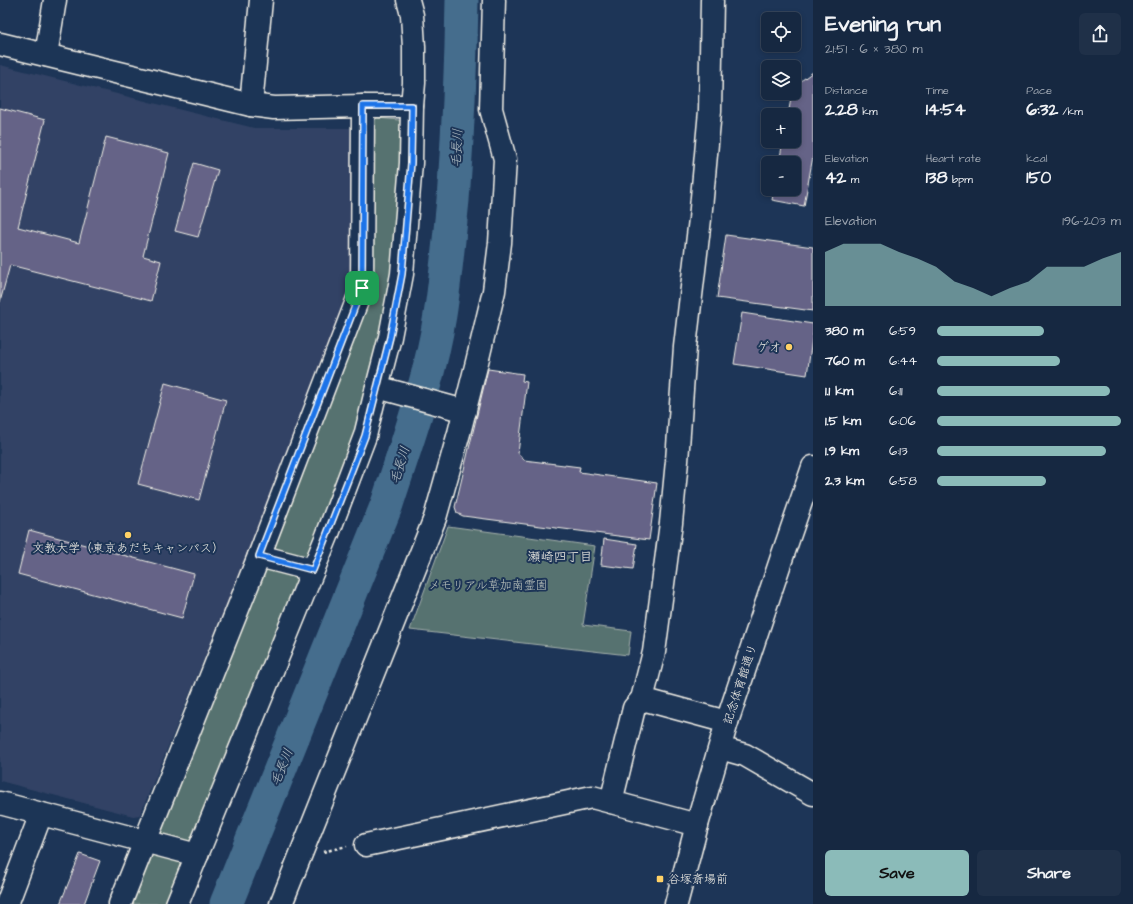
<!DOCTYPE html>
<meta charset="utf-8">
<style>
body{margin:0;font-family:"Architects Daughter","Klee One",sans-serif;background:#1f3048;color:#f1f3f6;height:100vh;display:flex;flex-direction:column;font-size:15px;white-space:nowrap}
*{box-sizing:border-box;margin:0}
p{font-size:13px;color:#9ea6b1}
.icon{flex:none;width:22px;height:22px;fill:none;stroke:currentColor;stroke-width:2;stroke-linecap:round;stroke-linejoin:round}
.map{position:relative;flex:1;overflow:hidden}
.side{display:flex;flex-direction:column;background:#162841;width:320px}
.side>*{flex:none}
.tools{position:absolute;left:761px;top:12px;display:grid;gap:8px}
.tools a{display:grid;place-items:center;width:40px;height:40px;border-radius:6px;background:#162841;box-shadow:0 2px 6px #0003,0 0 0 1px #35445a;font-size:20px}
.pin{position:absolute;display:grid;place-items:center;width:34px;height:34px;color:#fff;margin:-17px;border-radius:8px;box-shadow:0 2px 6px #0006}
.round{display:grid;place-items:center;flex:none;width:42px;height:42px;border-radius:6px;background:#1f3048}
.headline{display:flex;align-items:center;justify-content:space-between;height:68px;padding:0 12px}
h1{font-size:22px;font-weight:700;line-height:30px}
.stats{display:grid;grid-template-columns:repeat(3,1fr);gap:6px;height:68px;padding:4px 12px}
.stats div{display:grid;align-content:center}
.stats b{font-size:17px;font-weight:700}
.stats small{font-size:11px;font-weight:400}
.stats p{font-size:11px}
.chart{height:112px;padding:8px 12px}
.chart p{display:flex;justify-content:space-between}
.chart svg{width:100%;height:72px;margin-top:4px;fill:#8bbbb9;opacity:.7}
.action{display:flex;gap:8px;margin-top:auto;padding:8px 12px}
.action a{flex:1;height:46px;border-radius:6px;background:#8bbbb9;color:#111;font-size:16px;font-weight:700;line-height:46px;text-align:center}
.action a+a{background:#1f3048;color:#f1f3f6}
ul{padding:0 12px;list-style:none;font-size:13px}
li{display:grid;grid-template-columns:64px 48px 1fr;align-items:center;height:30px}
li i{height:10px;border-radius:5px;background:#8bbbb9}
main{display:flex;flex:1;min-height:0}
.map>svg:first-child{display:block}
</style>
<main>
<div class="map">
<svg width="813" height="904" viewBox="0 0 813 904">
<rect width="100%" height="100%" fill="#1d3557"/>
<filter id="ink" filterUnits="userSpaceOnUse"><feTurbulence type="fractalNoise" baseFrequency=".025" numOctaves="2"/><feDisplacementMap in="SourceGraphic" scale="8" xChannelSelector="R" yChannelSelector="G"/><feConvolveMatrix kernelMatrix="1 2 1 2 8 2 1 2 1" color-interpolation-filters="sRGB"/></filter>
<g filter="url(#ink)">
<!-- built -->
<polygon fill="#334365" points="0,65 254,128 350,128 356,289 140,815 133,816 0,781"/>
<!-- green -->
<g fill="#57726f" stroke="#a6b2ac">
<polygon points="377,118 399,120 403,126 393,276 379,348 351,445 168,904 123,904 368,290 369,126"/>
<polygon points="448,526 595,546 583,625 631,631 628,655 410,630"/>
</g>
<g fill="none" stroke-linecap="round" stroke-linejoin="round">
<!-- river -->
<path stroke="#456d8d" stroke-width="33" d="M 226,904 L 387,504 C 407,442 430,379 440,315 C 446,277 449,238 453,200 C 458,134 461,67 462,0"/>
</g>
<!-- building -->
<g fill="#656487" stroke="#f4f1e8">
<polygon points="813,72 813,156 804,206 772,200 774,189 794,189 794,163 779,163 783,141 794,141 794,115 788,115 792,93 794,93 794,86"/>
<polygon points="0,108 45,120 18,227 79,243 106,137 169,153 143,256 161,261 151,301 10,265 0,302"/>
<polygon points="194,163 218,170 198,237 175,231"/>
<polygon points="726,235 813,247 813,311 717,298"/>
<polygon points="742,313 813,324 813,332 807,375 734,364"/>
<polygon points="488,369 523,374 522,381 527,382 518,453 524,460 580,467 579,472 657,483 649,540 463,516 457,513 455,507"/>
<polygon points="165,383 226,400 199,500 138,484"/>
<polygon points="29,530 194,574 182,618 18,574"/>
<polygon points="604,539 637,544 633,569 601,565"/>
<polygon points="80,854 100,861 84,904 60,904"/>
</g>
<g fill="none" stroke-linecap="round" stroke-linejoin="round">
<!-- minor casing -->
<g stroke="#f4f1e8" stroke-width="25">
<g id="minor">
<polyline points="0,44 251,105 274,108 363,106 412,106"/>
<polyline points="46,55 55,0"/>
<polyline points="251,105 261,0"/>
<polyline points="377,387 465,411"/>
<polyline points="259,556 313,570"/>
<polyline points="642,699 654,652 671,523 677,461 685,347 700,219 710,111 712,0"/>
<polyline points="720,748 745,755 813,794"/>
<polyline points="0,803 197,855"/>
<polyline points="697,825 611,802 634,708 642,699 727,722"/>
<polyline points="366,845 592,797 611,802"/>
<polyline points="7,904 41,814"/>
<polyline points="120,904 259,556 362,288 363,106"/>
<polyline points="177,904 327,536 365,436 377,387 390,337 402,274 411,163 412,106 414,83 414,47 412,15 408,0"/>
<polyline points="281,904 435,518 459,433 477,362 494,291 500,243 505,159 491,109 494,0"/>
<polyline points="676,904 697,825 727,722 781,560 813,467"/>
</g>
</g>
<!-- path -->
<polyline stroke="#f4f1e8" stroke-width="2.5" stroke-dasharray="3 3" stroke-linecap="butt" points="323,852 347,846"/>
<!-- minor -->
<use href="#minor" stroke="#1d3557" stroke-width="22"/>
</g>
</g>
<g fill="none" stroke-linecap="round" stroke-linejoin="round" filter="url(#ink)">
<!-- route casing -->
<g stroke="#fff" stroke-width="8">
<polygon id="route" points="363,106 412,106 411,163 402,274 390,337 365,436 313,570 259,556 362,288"/>
</g>
<!-- route -->
<use href="#route" stroke="#1a73e8" stroke-width="5"/>
</g>
<!-- markers -->
<g fill="#ffd166" stroke="#1d3557" stroke-width="1.5">
<circle cx="789" cy="347" r="4"/>
<circle cx="128" cy="535" r="4"/>
<rect x="656" y="875" width="8" height="8" rx="2"/>
</g>
<g text-anchor="middle" stroke-width="4" stroke-linejoin="round" paint-order="stroke">
<!-- poi labels -->
<g font-size="12" fill="#f4f1e8" stroke="#1d3557" text-anchor="end">
<text x="781" y="351">ゲオ</text>
<text x="128" y="552" text-anchor="middle">文教大学（東京あだちキャンパス）</text>
<text x="668" y="883" text-anchor="start">谷塚斎場前</text>
</g>
<!-- park labels -->
<g font-size="12" fill="#bdc5be" stroke="#1d3557">
<text x="488" y="589">メモリアル草加南霊園</text>
</g>
<!-- street labels -->
<g font-size="12" fill="#f4f1e8" stroke="#1d3557">
<text transform="translate(740 684) rotate(-72)" y="4">記念体育館通り</text>
</g>
<!-- water labels -->
<g font-size="13" font-style="italic" fill="#b7c3c8" stroke="#1d3557">
<text transform="translate(456 148) rotate(-87)" y="5">毛長川</text>
<text transform="translate(399 465) rotate(-73)" y="5">毛長川</text>
<text transform="translate(281 767) rotate(-68)" y="5">毛長川</text>
</g>
<!-- neighbourhood labels -->
<g font-size="13" fill="#f4f1e8" stroke="#1d3557">
<text x="560" y="561">瀬崎四丁目</text>
</g>
</g>
</svg>
<div class="tools">
<a><svg class="icon" aria-label="locate" viewBox="0 0 24 24"><circle cx="12" cy="12" r="6"/><path d="M12 2v4M12 18v4M2 12h4M18 12h4"/></svg></a>
<a><svg class="icon" aria-label="layers" viewBox="0 0 24 24"><path d="M12 4l9 5-9 5-9-5zM3 14l9 5 9-5"/></svg></a>
<a>+</a>
<a>−</a>
</div>
<div class="pin" style="left:362px;top:288px;background:#1e9e55"><svg class="icon" aria-label="arrive" viewBox="0 0 24 24"><path d="M6 21V4h12l-3 4 3 4H6"/></svg></div>
</div>
<section class="side">
<div class="headline"><div><h1>Evening run</h1><p>21:51 · 6 × 380 m</p></div><a class="round"><svg class="icon" aria-label="share" viewBox="0 0 24 24"><path d="M12 15V3M7 8l5-5 5 5M5 13v7h14v-7"/></svg></a></div>
<div class="stats">
<div><p>Distance</p><b>2.28<small> km</small></b></div>
<div><p>Time</p><b>14:54</b></div>
<div><p>Pace</p><b>6:32<small> /km</small></b></div>
</div>
<div class="stats">
<div><p>Elevation</p><b>42<small> m</small></b></div>
<div><p>Heart rate</p><b>138<small> bpm</small></b></div>
<div><p>kcal</p><b>150</b></div>
</div>
<div class="chart"><p><span>Elevation</span>196–203 m</p>
<svg viewBox="0 0 160 44" preserveAspectRatio="none"><path d="M0 44V11L10 6L20 6L30 6L40 11L50 15L60 20L70 29L80 33L90 38L100 33L110 29L120 20L130 20L140 20L150 15L160 11V44z"/></svg>
</div>
<ul>
<li><b>380 m</b>6:59<i style="width:58%"></i></li>
<li><b>760 m</b>6:44<i style="width:67%"></i></li>
<li><b>1.1 km</b>6:11<i style="width:94%"></i></li>
<li><b>1.5 km</b>6:06<i style="width:100%"></i></li>
<li><b>1.9 km</b>6:13<i style="width:92%"></i></li>
<li><b>2.3 km</b>6:58<i style="width:59%"></i></li>
</ul>
<div class="action"><a>Save</a><a>Share</a></div>
</section>
</main>
